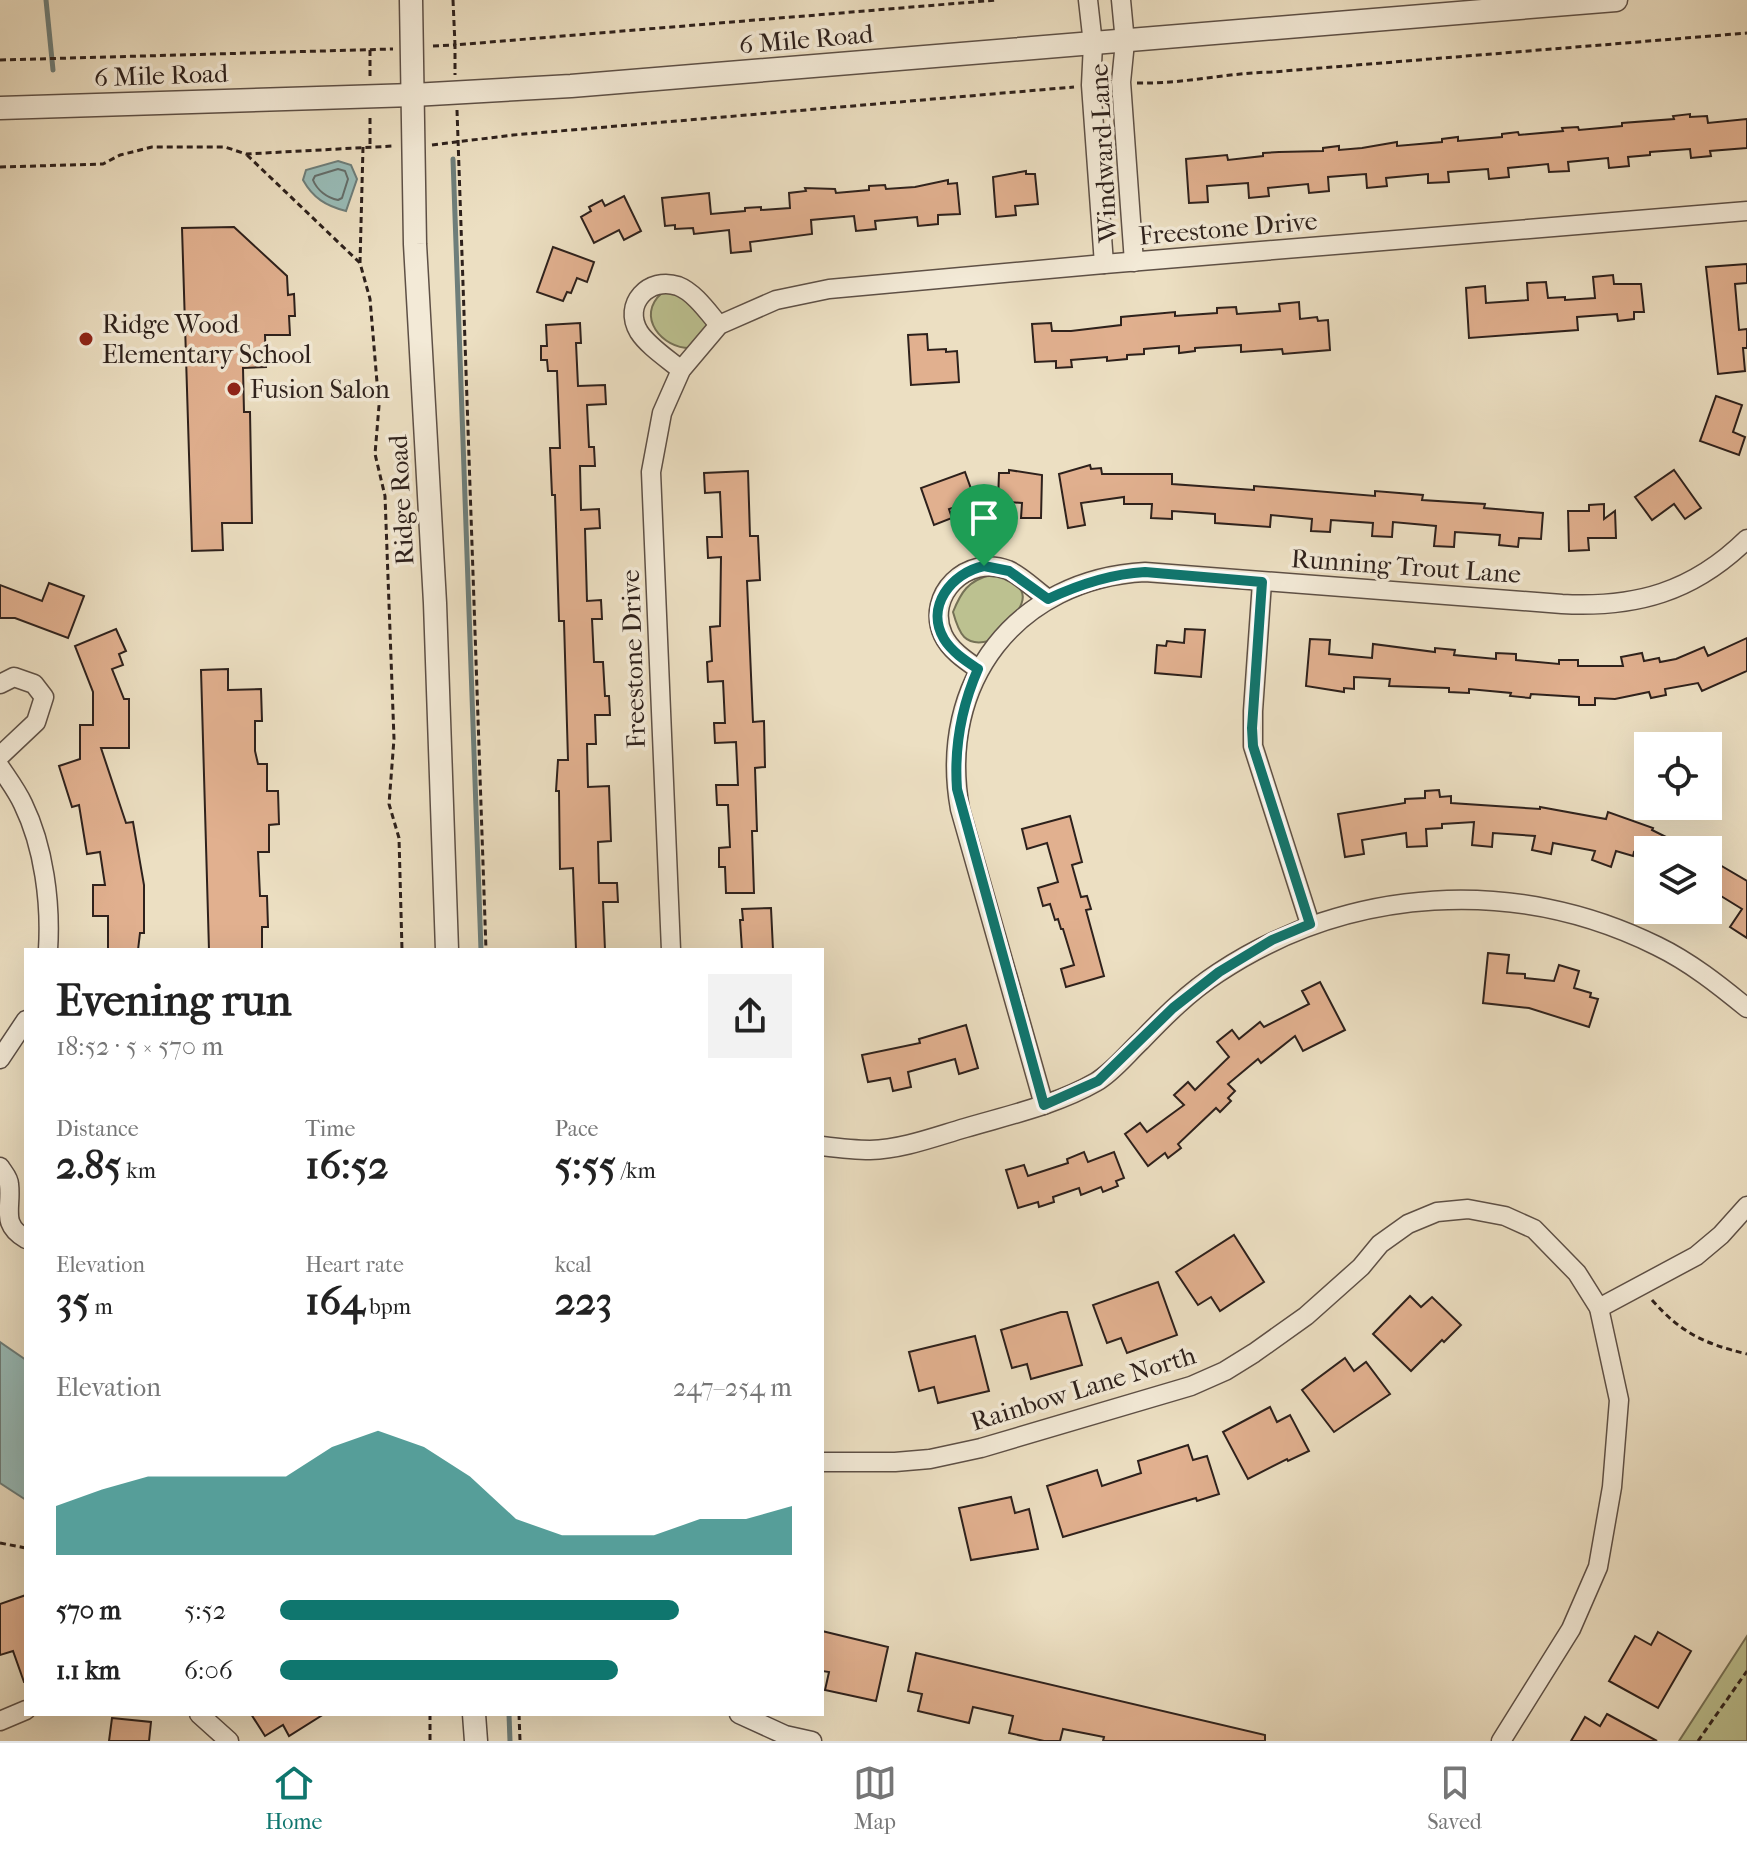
<!DOCTYPE html>
<meta charset="utf-8">
<style>
body{margin:0;font-family:"IM FELL French Canon",serif;background:#f2f2f2;color:#222;height:100vh;display:flex;flex-direction:column;font-size:30px;white-space:nowrap}
*{box-sizing:border-box;margin:0}
p{font-size:26px;color:#767676}
.icon{flex:none;width:44px;height:44px;fill:none;stroke:currentColor;stroke-width:2;stroke-linecap:round;stroke-linejoin:round}
.map{position:relative;flex:1;overflow:hidden}
.drawer{position:absolute;left:24px;top:948px;width:800px;height:768px;display:flex;flex-direction:column;background:#fff;border-radius:0px;box-shadow:0 8px 32px #0002}
.drawer>*{flex:none}
.buttons{position:absolute;left:1634px;top:732px;display:grid;gap:16px}
.buttons a{display:grid;place-items:center;width:88px;height:88px;border-radius:0px;background:#fff;box-shadow:0 8px 32px #0002;font-size:40px}
.pin{position:absolute;display:grid;place-items:center;width:68px;height:68px;color:#fff;margin:-82px -34px;border-radius:50% 50% 50% 0;rotate:-45deg;box-shadow:0 0 8px #0007}
.pin .icon{rotate:45deg}
.round{display:grid;place-items:center;flex:none;width:84px;height:84px;border-radius:0px;background:#f2f2f2}
.headline{display:flex;align-items:center;justify-content:space-between;height:136px;padding:0 32px}
h1{font-size:44px;font-weight:700;line-height:60px}
.figures{display:grid;grid-template-columns:repeat(3,1fr);gap:12px;height:136px;padding:8px 32px}
.figures div{display:grid;align-content:center}
.figures b{font-size:40px;font-weight:700}
.figures small{font-size:22px;font-weight:400}
.figures p{font-size:22px}
.chart{height:224px;padding:16px 32px}
.chart p{display:flex;justify-content:space-between}
.chart svg{width:100%;height:144px;margin-top:8px;fill:#0f766e;opacity:.7}
ul{padding:0 32px;list-style:none;font-size:26px}
li{display:grid;grid-template-columns:128px 96px 1fr;align-items:center;height:60px}
li i{height:20px;border-radius:10px;background:#0f766e}
.tabs{display:flex;justify-content:space-around;align-items:center;height:112px;border-top:2px solid #e0e0e0;background:#fff;font-size:22px;color:#767676}
.tabs a{display:grid;justify-items:center;gap:4px}
.tabs .selected{color:#0f766e}
.map>svg:first-child{display:block}
</style>
<div class="map">
<svg width="1747" height="1741" viewBox="0 0 1747 1741">
<rect width="100%" height="100%" fill="#ecdfc2"/>
<filter id="stains"><feTurbulence type="fractalNoise" baseFrequency=".0025" numOctaves="4"/><feColorMatrix values="0 0 0 0 .2 0 0 0 0 .09 0 0 0 0 .02 0 0 0 .5 -.17"/></filter>
<radialGradient id="worn" r=".72"><stop offset=".6" stop-color="#630" stop-opacity="0"/><stop offset="1" stop-color="#630" stop-opacity=".3"/></radialGradient>
<!-- green -->
<g fill="#bcc190" stroke="#757156" stroke-width="2">
<path d="M 662,293 L 680,293 L 704,315 L 707,326 L 691,348 C 662,349 635,316 662,293 Z"/>
<path d="M 990,575 C 1001,575 1006,578 1015,584 C 1039,600 1001,629 989,641 C 965,647 959,634 953,612 C 961,592 968,581 990,575 Z"/>
<polygon points="1747,1636 1747,1741 1679,1741"/>
</g>
<!-- water -->
<g fill="#99bcb8" stroke="#6e7e7a" stroke-width="2">
<path d="M 338,161 L 351,165 L 357,179 L 346,211 C 326,206 313,198 303,180 L 306,170 Z"/>
<polygon points="0,1342 26,1360 26,1500 0,1483"/>
</g>
<g fill="none" stroke-linecap="round" stroke-linejoin="round">
<!-- shore -->
<path stroke="#646e6a" stroke-width="2" d="M 338,169 L 345,171 L 348,179 L 342,198 L 338,200 C 327,198 317,190 313,180 L 315,176 Z"/>
<!-- stream -->
<g stroke="#6e7e7a" stroke-width="5">
<polyline points="46,0 53,70"/>
<polyline points="453,159 481,950"/>
<polyline points="509,1714 510,1741"/>
</g>
</g>
<!-- building -->
<g fill="#e1b08f" stroke="#2e211c" stroke-width="2">
<polygon points="1690,114 1690,117 1707,116 1708,123 1747,119 1747,148 1710,151 1711,156 1691,158 1690,149 1650,152 1650,155 1628,157 1629,166 1609,168 1608,158 1568,162 1569,171 1549,172 1548,164 1508,168 1509,177 1489,179 1488,169 1448,172 1449,182 1428,183 1428,174 1386,178 1387,186 1367,188 1366,174 1328,177 1329,191 1309,193 1308,184 1268,188 1269,196 1249,198 1248,183 1207,186 1208,202 1189,203 1186,159 1227,155 1228,160 1263,156 1263,153 1279,152 1323,151 1323,148 1339,146 1339,150 1362,148 1397,142 1397,146 1442,142 1442,139 1458,137 1458,141 1502,137 1502,134 1518,132 1519,135 1563,131 1562,128 1578,127 1579,130 1622,126 1622,123 1674,119 1673,116"/>
<polygon points="1026,171 1026,174 1035,174 1038,204 1015,206 1016,215 996,217 993,177"/>
<polygon points="948,180 948,184 957,183 960,214 938,215 938,224 918,226 917,217 875,221 876,229 856,231 854,216 811,220 812,234 750,242 751,251 731,253 729,230 694,234 693,228 675,229 675,225 665,226 662,198 709,193 711,214 745,211 745,208 761,207 761,210 790,208 789,193 806,191 805,188 835,189 836,193 869,190 869,186 885,185 886,189 915,187"/>
<polygon points="624,196 641,231 624,240 619,230 594,243 581,217 591,211 589,207 602,200 605,206"/>
<polygon points="234,227 287,276 288,295 294,294 295,316 289,316 290,335 265,335 266,367 243,368 244,412 250,412 252,523 222,523 223,550 192,551 182,228"/>
<polygon points="553,247 594,262 587,282 577,278 571,293 567,292 563,301 537,292"/>
<polygon points="1747,264 1747,283 1735,284 1739,330 1747,329 1747,348 1743,348 1745,371 1718,374 1706,267"/>
<polygon points="1613,275 1614,284 1641,284 1644,312 1634,312 1634,319 1618,321 1617,314 1577,317 1578,330 1469,338 1466,288 1485,286 1486,303 1528,300 1527,283 1546,282 1548,298 1565,297 1565,300 1595,298 1593,277"/>
<polygon points="1299,302 1300,319 1317,317 1318,321 1328,320 1330,350 1283,354 1282,349 1241,352 1241,345 1195,348 1195,351 1179,353 1179,346 1144,349 1144,354 1127,355 1127,359 1107,361 1107,357 1071,360 1072,367 1056,368 1056,361 1035,362 1032,324 1051,323 1052,331 1071,331 1121,325 1121,317 1175,312 1175,316 1217,313 1217,308 1236,307 1237,314 1280,311 1279,304"/>
<polygon points="580,323 581,343 576,343 578,386 605,385 606,404 587,405 589,447 594,447 595,466 580,466 581,510 599,509 600,528 585,529 587,601 601,600 602,619 592,619 594,662 603,662 605,696 609,696 610,715 595,715 596,744 587,744 588,787 609,786 611,841 598,842 599,883 617,883 618,902 603,902 605,950 576,950 573,868 560,869 559,791 556,791 558,760 568,760 564,621 559,621 555,495 552,495 550,448 560,448 557,371 548,371 547,360 541,360 541,346 547,346 546,325"/>
<polygon points="927,334 928,350 946,349 946,352 957,351 959,382 911,385 908,335"/>
<polygon points="1716,396 1742,405 1733,432 1745,437 1739,455 1700,441"/>
<polygon points="1090,465 1091,469 1101,468 1102,474 1172,474 1172,484 1254,490 1254,486 1375,496 1375,491 1423,495 1422,500 1485,504 1484,508 1543,513 1541,539 1519,538 1518,547 1499,545 1500,535 1455,532 1454,547 1434,546 1436,526 1393,522 1392,537 1372,536 1373,523 1331,520 1330,532 1311,531 1312,519 1271,515 1270,527 1215,523 1215,514 1172,511 1172,519 1151,518 1152,504 1124,504 1124,497 1081,503 1085,525 1068,528 1059,474"/>
<polygon points="1009,470 1042,475 1041,518 1021,518 1022,503 998,501 999,473 1009,473"/>
<polygon points="1674,470 1701,508 1685,519 1674,504 1652,520 1635,497"/>
<polygon points="748,471 750,536 758,536 760,580 747,581 753,722 764,721 765,767 755,768 757,831 752,831 754,893 726,893 725,867 719,867 719,848 730,847 728,805 717,805 716,785 738,785 736,742 715,743 714,723 725,723 723,681 708,682 707,662 712,661 710,627 720,626 721,557 708,558 707,537 722,537 720,492 705,493 704,473"/>
<polygon points="965,472 975,500 949,509 952,518 934,525 921,488"/>
<polygon points="1604,504 1604,519 1615,511 1616,538 1588,538 1589,550 1569,551 1568,511 1589,511 1589,505"/>
<polygon points="49,583 84,596 68,638 15,618 0,618 0,585 42,601"/>
<polygon points="116,629 126,651 119,654 123,665 112,669 124,699 129,699 129,748 101,748 126,823 133,822 144,885 144,933 140,933 138,950 108,950 108,916 93,916 93,885 105,885 100,852 87,854 79,805 72,807 59,766 80,759 80,725 93,725 93,692 75,646"/>
<polygon points="1185,629 1205,630 1201,677 1155,673 1157,645 1166,646 1167,641 1184,643"/>
<polygon points="1747,638 1747,671 1702,691 1698,683 1665,689 1666,695 1651,698 1649,692 1615,699 1595,698 1595,705 1579,705 1579,697 1531,694 1530,698 1510,696 1511,693 1469,689 1469,693 1449,692 1449,688 1389,686 1390,679 1354,677 1354,689 1344,688 1344,692 1306,686 1310,639 1330,640 1329,654 1372,658 1373,644 1435,652 1435,648 1455,650 1454,655 1496,659 1496,653 1516,654 1516,660 1559,664 1559,660 1578,660 1578,666 1623,666 1621,657 1642,653 1644,661 1659,658 1660,662 1676,659 1704,647 1708,656"/>
<polygon points="228,669 228,690 261,689 262,721 255,721 255,751 258,764 267,764 267,791 278,791 279,824 269,825 269,852 258,852 260,896 267,896 268,927 262,927 262,950 209,950 201,670"/>
<polygon points="1439,790 1440,797 1451,796 1451,803 1540,809 1540,807 1606,819 1608,812 1653,828 1652,830 1692,850 1646,850 1644,855 1634,852 1633,856 1616,851 1611,867 1592,860 1595,851 1553,843 1551,854 1532,850 1535,836 1493,833 1492,847 1472,845 1474,822 1442,824 1442,828 1426,829 1427,846 1407,847 1406,833 1362,840 1364,854 1345,857 1338,814 1405,803 1405,799 1425,798 1425,791"/>
<polygon points="1070,816 1082,862 1072,865 1081,897 1087,896 1091,909 1086,910 1104,976 1066,987 1061,969 1074,965 1063,929 1061,929 1058,919 1055,920 1050,904 1043,906 1038,888 1058,882 1047,843 1027,849 1022,829"/>
<polygon points="1708,858 1747,881 1747,938 1730,927 1742,909 1708,888"/>
<polygon points="771,908 773,950 742,950 740,920 743,920 742,909"/>
<polygon points="1488,953 1509,955 1507,973 1525,974 1525,978 1554,981 1559,965 1579,971 1574,988 1591,993 1590,997 1598,999 1589,1027 1529,1008 1483,1003"/>
<polygon points="1320,982 1345,1030 1303,1051 1295,1036 1261,1063 1258,1059 1228,1084 1235,1091 1228,1098 1231,1101 1220,1112 1216,1108 1178,1144 1181,1148 1168,1158 1165,1153 1148,1166 1125,1134 1140,1123 1147,1132 1184,1105 1174,1095 1188,1082 1195,1090 1229,1057 1217,1042 1232,1030 1239,1039 1260,1022 1264,1027 1309,1004 1302,991"/>
<polygon points="966,1025 978,1068 959,1074 955,1059 908,1072 911,1087 893,1091 890,1078 868,1082 862,1055 920,1043 919,1039"/>
<polygon points="1084,1152 1088,1162 1114,1152 1124,1178 1116,1181 1118,1186 1103,1192 1101,1187 1081,1195 1079,1188 1053,1197 1054,1202 1039,1207 1038,1202 1018,1208 1006,1170 1024,1165 1028,1176 1068,1163 1067,1159"/>
<polygon points="1234,1235 1264,1282 1220,1311 1211,1297 1198,1305 1176,1272"/>
<polygon points="1158,1282 1177,1335 1127,1353 1121,1338 1107,1343 1093,1305"/>
<polygon points="1410,1296 1421,1307 1432,1297 1461,1325 1444,1342 1442,1340 1411,1371 1373,1334"/>
<polygon points="1061,1312 1067,1312 1082,1365 1031,1379 1027,1364 1012,1368 1001,1330"/>
<polygon points="975,1336 989,1391 938,1403 934,1387 919,1391 909,1352"/>
<polygon points="1345,1358 1354,1371 1366,1362 1390,1394 1334,1432 1302,1390"/>
<polygon points="1270,1407 1277,1422 1290,1415 1309,1451 1288,1461 1287,1459 1248,1479 1223,1432"/>
<polygon points="1188,1445 1193,1460 1207,1456 1219,1494 1197,1501 1196,1498 1063,1537 1047,1486 1097,1470 1102,1486 1141,1473 1138,1461"/>
<polygon points="1011,1497 1015,1513 1029,1509 1038,1549 971,1560 959,1508"/>
<polygon points="26,1595 26,1682 24,1682 13,1651 0,1655 0,1604"/>
<polygon points="822,1631 888,1647 876,1701 825,1690 829,1672 822,1671"/>
<polygon points="1658,1632 1691,1651 1658,1708 1609,1681 1635,1636 1651,1645"/>
<polygon points="916,1653 1265,1735 1265,1741 1103,1741 1104,1737 1063,1729 1060,1741 1044,1741 1009,1733 1013,1716 973,1707 969,1723 918,1711 922,1694 908,1691"/>
<polygon points="251,1714 324,1714 289,1736 283,1725 265,1736"/>
<polygon points="1607,1714 1657,1741 1571,1741 1585,1717 1600,1726"/>
<polygon points="112,1718 151,1722 149,1741 109,1741"/>
</g>
<g fill="none" stroke-linecap="round" stroke-linejoin="round">
<!-- minor casing -->
<g stroke="#5e5046" stroke-width="21">
<g id="minor">
<polyline points="1088,0 1093,44 1091,85 1104,264"/>
<polyline points="1121,0 1125,42 1121,82 1134,262"/>
<path d="M 681,370 C 668,359 648,346 639,332 C 622,304 649,276 678,286 C 694,292 708,312 719,325"/>
<polyline points="1262,582 1253,711 1253,746 1310,924"/>
<path d="M 978,669 C 965,660 950,650 943,635 C 925,595 967,554 1008,570 C 1022,576 1035,590 1048,599"/>
<polyline points="0,684 14,677 34,684 44,697 36,722 0,756"/>
<path d="M 0,767 C 8,779 17,791 23,804 C 44,847 51,903 48,950"/>
<polyline points="671,950 651,472 662,413 681,370 719,325 776,300 829,289 1104,264 1747,211"/>
<polyline points="0,1059 26,1020"/>
<path d="M 1044,1105 L 960,809 C 937,682 1017,579 1145,572 L 1562,604 C 1636,608 1693,592 1747,539"/>
<path d="M 822,1146 C 838,1148 854,1150 870,1150 C 903,1149 934,1137 965,1128 C 1009,1115 1056,1105 1096,1082 C 1113,1072 1127,1054 1141,1041 C 1165,1016 1189,992 1218,973 C 1349,886 1516,876 1657,946 C 1690,962 1719,985 1747,1008"/>
<path d="M 0,1167 C 3,1172 9,1178 9,1184 C 12,1209 0,1224 26,1239"/>
<polyline points="1599,1308 1696,1256 1721,1235 1747,1206"/>
<polyline points="822,1462 895,1462 930,1459 981,1448 1191,1386 1225,1371 1254,1353 1306,1316 1361,1267 1380,1244 1408,1224 1437,1212 1468,1209 1505,1216 1534,1229 1577,1273 1599,1308 1619,1400 1612,1487 1598,1567 1571,1629 1501,1741"/>
<polyline points="199,1714 229,1741"/>
<polyline points="739,1714 785,1735 812,1741"/>
<polyline points="0,1721 26,1710"/>
</g>
</g>
<!-- tertiary casing -->
<g stroke="#5e5046" stroke-width="25">
<g id="tertiary">
<polyline points="411,0 415,244 435,603 447,950"/>
<polyline points="0,108 413,95 571,86 1616,0"/>
<polyline points="474,1714 476,1741"/>
</g>
</g>
<!-- path -->
<g stroke="#2e211c" stroke-width="3" stroke-dasharray="6 4" stroke-linecap="butt">
<polyline points="453,0 455,45 997,0"/>
<polyline points="433,46 455,45 455,75"/>
<polyline points="370,50 370,78"/>
<polyline points="0,60 393,49"/>
<path d="M 1137,83 C 1185,84 1225,73 1272,72 L 1747,33"/>
<polyline points="457,110 486,950"/>
<polyline points="370,118 370,146"/>
<polyline points="432,145 513,135 1074,87"/>
<polyline points="363,147 360,263 370,299 379,406 375,454 385,496 394,739 389,804 399,838 402,950"/>
<polyline points="247,155 360,263"/>
<polyline points="0,167 103,164 120,155 152,147 225,147 246,154 393,146"/>
<path d="M 1652,1300 C 1681,1333 1705,1344 1747,1354"/>
<polyline points="0,1543 26,1548"/>
<polyline points="430,1714 430,1741"/>
<polyline points="519,1714 520,1741"/>
<polyline points="1698,1741 1747,1671"/>
</g>
<!-- minor -->
<use href="#minor" stroke="#f3ead7" stroke-width="18"/>
<!-- tertiary -->
<use href="#tertiary" stroke="#f3ead7" stroke-width="22"/>
</g>
<g fill="none" stroke-linecap="round" stroke-linejoin="round">
<!-- route casing -->
<g stroke="#fff" stroke-width="16">
<path id="route" d="M 984,566 L 1009,571 L 1048,599 C 1080,584 1110,574 1145,572 L 1262,582 L 1252,728 L 1253,746 L 1310,924 L 1272,940 L 1219,972 L 1173,1008 L 1098,1081 L 1044,1105 L 957,789 C 954,747 961,708 978,669 C 966,661 952,652 944,639 C 925,607 951,573 984,566 Z"/>
</g>
<!-- route -->
<use href="#route" stroke="#0f766e" stroke-width="10"/>
</g>
<!-- markers -->
<g fill="#8f2418" stroke="#f3ead7" stroke-width="3">
<circle cx="86" cy="339" r="8"/>
<circle cx="234" cy="389" r="8"/>
</g>
<g text-anchor="middle" stroke-width="7" stroke-linejoin="round" paint-order="stroke">
<!-- street labels -->
<g font-size="26" fill="#2e211c" stroke="#f3ead7">
<text transform="translate(806 39) rotate(-5)" y="9">6 Mile Road</text>
<text transform="translate(161 75) rotate(-2)" y="9">6 Mile Road</text>
<text transform="translate(1103 153) rotate(-93)" y="9">Windward Lane</text>
<text transform="translate(1228 228) rotate(-5)" y="9">Freestone Drive</text>
<text transform="translate(401 500) rotate(-93)" y="9">Ridge Road</text>
<text transform="translate(1406 566) rotate(4)" y="9">Running Trout Lane</text>
<text transform="translate(633 659) rotate(-92)" y="9">Freestone Drive</text>
<text transform="translate(1083 1388) rotate(-17)" y="9">Rainbow Lane North</text>
</g>
<!-- poi labels -->
<g font-size="26" fill="#2e211c" stroke="#f3ead7" text-anchor="start">
<text x="102" y="333">Ridge Wood<tspan x="102" dy="30">Elementary School</tspan></text>
<text x="250" y="398">Fusion Salon</text>
</g>
</g>
<rect width="100%" height="100%" filter="url(#stains)"/>
<rect width="100%" height="100%" fill="url(#worn)"/>
</svg>
<div class="buttons">
<a><svg class="icon" aria-label="locate" viewBox="0 0 24 24"><circle cx="12" cy="12" r="6"/><path d="M12 2v4M12 18v4M2 12h4M18 12h4"/></svg></a>
<a><svg class="icon" aria-label="layers" viewBox="0 0 24 24"><path d="M12 4l9 5-9 5-9-5zM3 14l9 5 9-5"/></svg></a>
</div>
<div class="pin" style="left:984px;top:566px;background:#1e9e55"><svg class="icon" aria-label="arrive" viewBox="0 0 24 24"><path d="M6 21V4h12l-3 4 3 4H6"/></svg></div>
<section class="drawer">
<div class="headline"><div><h1>Evening run</h1><p>18:52 · 5 × 570 m</p></div><a class="round"><svg class="icon" aria-label="share" viewBox="0 0 24 24"><path d="M12 15V3M7 8l5-5 5 5M5 13v7h14v-7"/></svg></a></div>
<div class="figures">
<div><p>Distance</p><b>2.85<small> km</small></b></div>
<div><p>Time</p><b>16:52</b></div>
<div><p>Pace</p><b>5:55<small> /km</small></b></div>
</div>
<div class="figures">
<div><p>Elevation</p><b>35<small> m</small></b></div>
<div><p>Heart rate</p><b>164<small> bpm</small></b></div>
<div><p>kcal</p><b>223</b></div>
</div>
<div class="chart"><p><span>Elevation</span>247–254 m</p>
<svg viewBox="0 0 160 44" preserveAspectRatio="none"><path d="M0 44V29L10 24L20 20L30 20L40 20L50 20L60 11L70 6L80 11L90 20L100 33L110 38L120 38L130 38L140 33L150 33L160 29V44z"/></svg>
</div>
<ul>
<li><b>570 m</b>5:52<i style="width:78%"></i></li>
<li><b>1.1 km</b>6:06<i style="width:66%"></i></li>
</ul>
</section>
</div>
<nav class="tabs">
<a class="selected"><svg class="icon" aria-label="home" viewBox="0 0 24 24"><path d="M3 11l9-7 9 7M6 9v11h12V9"/></svg>Home</a>
<a><svg class="icon" aria-label="map" viewBox="0 0 24 24"><path d="M3 6l6-2 6 2 6-2v14l-6 2-6-2-6 2zM9 4v14M15 6v14"/></svg>Map</a>
<a><svg class="icon" aria-label="saved" viewBox="0 0 24 24"><path d="M7 4h10v16l-5-4-5 4z"/></svg>Saved</a>
</nav>
